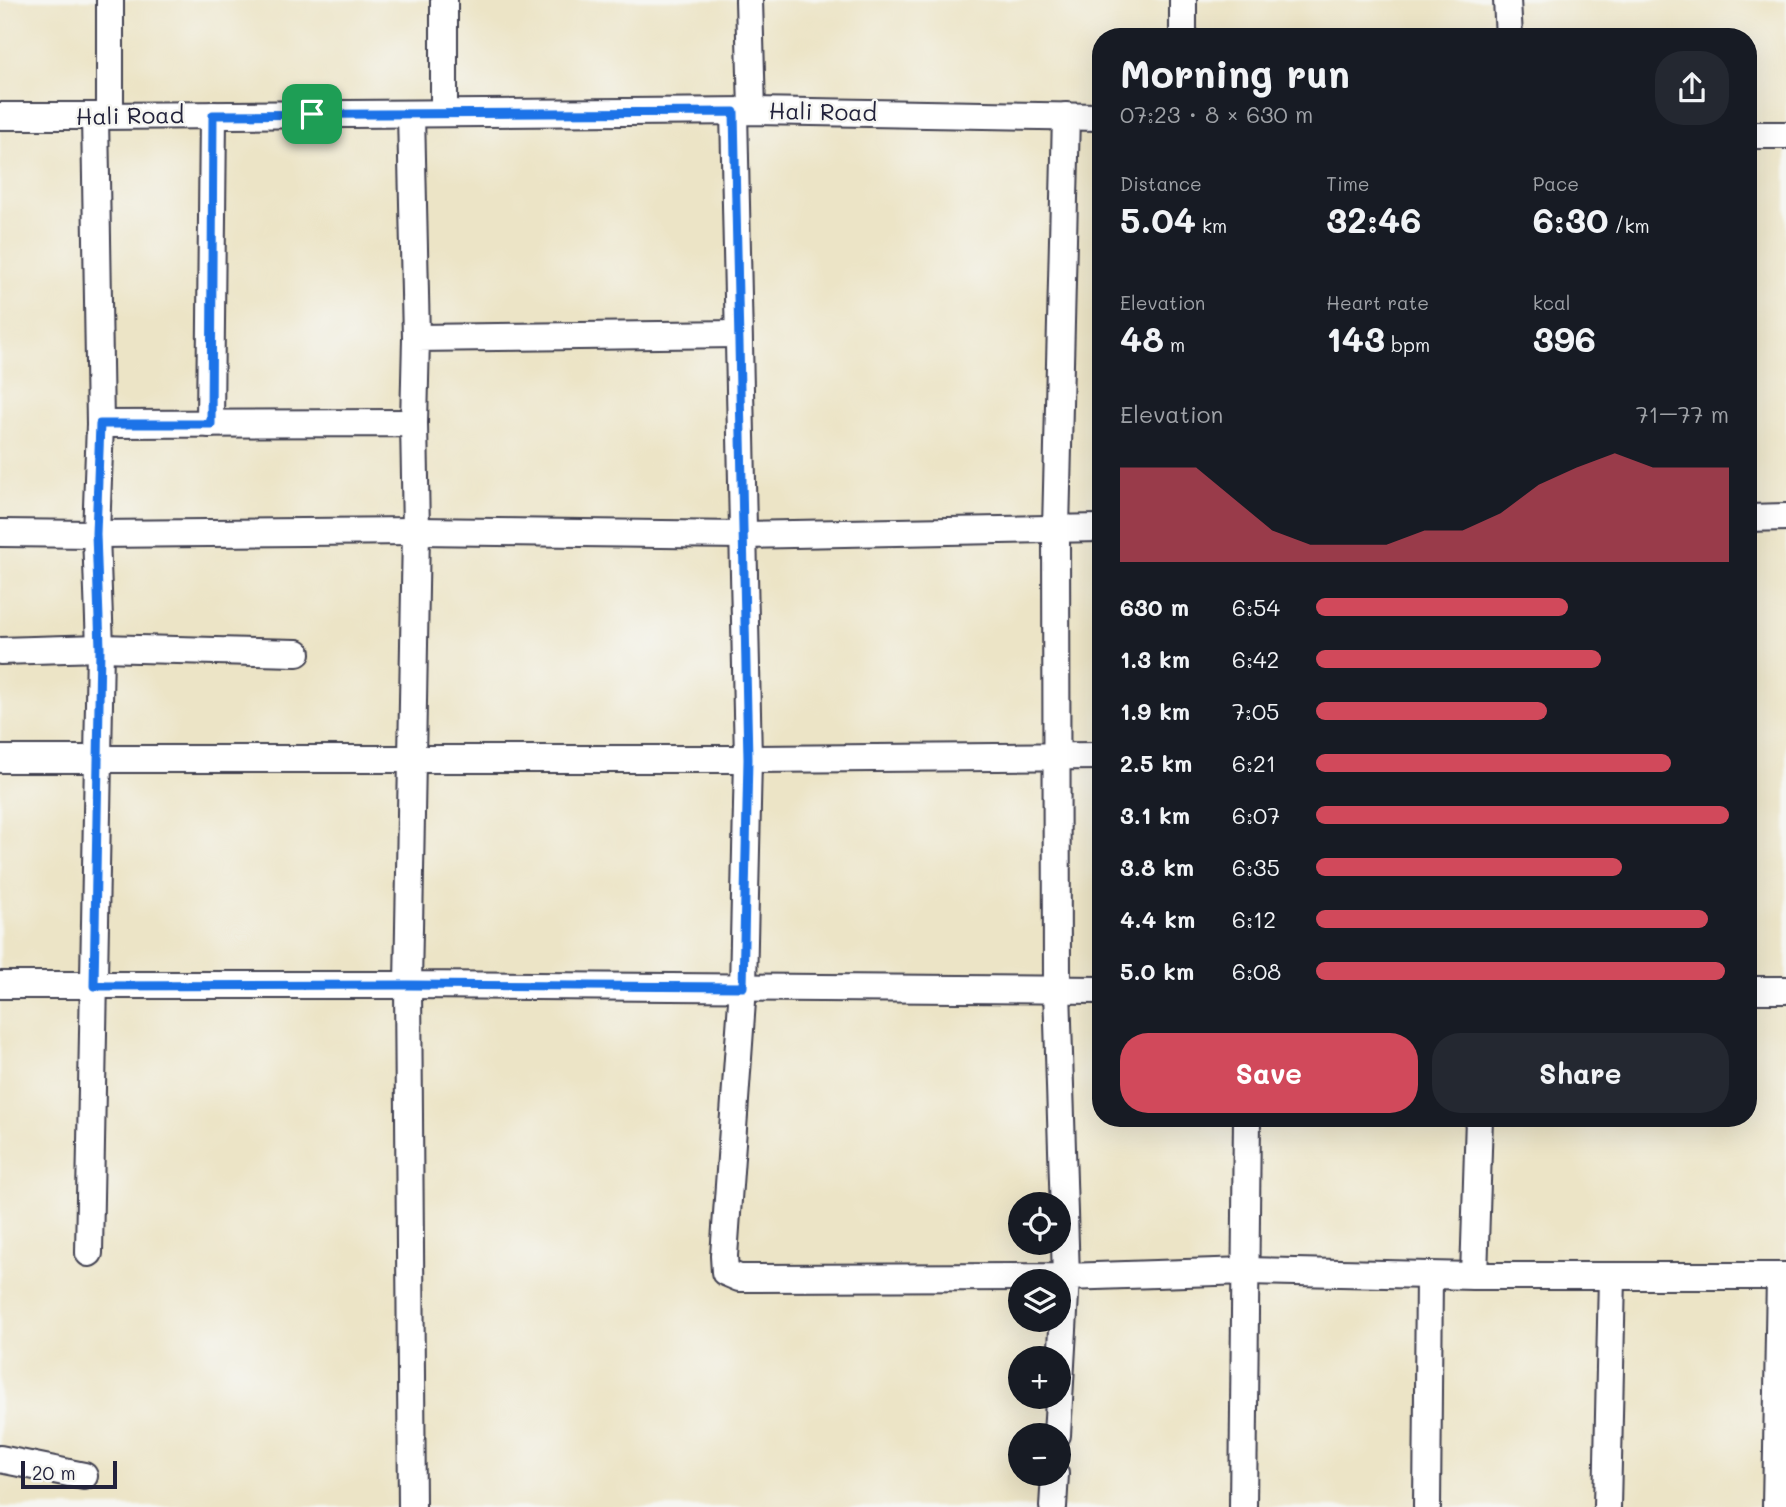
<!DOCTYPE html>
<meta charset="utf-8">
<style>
body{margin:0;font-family:Mali,sans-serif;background:#242831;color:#f1f3f6;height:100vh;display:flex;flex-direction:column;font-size:26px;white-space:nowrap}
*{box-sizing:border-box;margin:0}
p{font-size:23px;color:#9ea1a6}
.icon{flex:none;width:38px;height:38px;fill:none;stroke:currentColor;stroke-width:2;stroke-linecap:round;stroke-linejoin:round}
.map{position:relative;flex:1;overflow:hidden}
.drawer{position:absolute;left:1092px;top:28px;width:665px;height:1099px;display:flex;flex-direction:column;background:#171b24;border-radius:28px;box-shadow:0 7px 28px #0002}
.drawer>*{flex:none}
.buttons{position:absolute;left:1008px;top:1192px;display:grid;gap:14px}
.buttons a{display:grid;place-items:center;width:63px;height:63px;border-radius:50%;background:#171b24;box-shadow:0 7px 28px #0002;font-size:35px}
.scale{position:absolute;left:21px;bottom:18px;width:96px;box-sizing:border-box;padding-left:7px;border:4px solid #22223b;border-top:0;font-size:19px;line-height:24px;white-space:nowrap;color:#22223b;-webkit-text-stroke:5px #f6f6f2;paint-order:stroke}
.pin{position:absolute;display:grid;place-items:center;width:60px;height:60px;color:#fff;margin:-30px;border-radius:14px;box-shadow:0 4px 10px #0006}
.round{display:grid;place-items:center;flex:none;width:74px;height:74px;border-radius:28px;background:#242831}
.summary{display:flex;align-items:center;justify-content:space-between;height:119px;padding:0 28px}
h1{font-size:38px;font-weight:700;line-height:52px}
.stats{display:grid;grid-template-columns:repeat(3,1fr);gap:10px;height:119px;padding:7px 28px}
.stats div{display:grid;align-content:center}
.stats b{font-size:35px;font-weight:700}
.stats small{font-size:19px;font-weight:400}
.stats p{font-size:19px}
.chart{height:196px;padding:14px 28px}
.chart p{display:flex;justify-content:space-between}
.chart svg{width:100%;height:126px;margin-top:7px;fill:#d1495b;opacity:.7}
.primary-button{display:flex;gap:14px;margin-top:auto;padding:14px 28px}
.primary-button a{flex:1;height:80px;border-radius:28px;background:#d1495b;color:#fff;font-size:28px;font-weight:700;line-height:80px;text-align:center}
.primary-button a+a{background:#242831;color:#f1f3f6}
ul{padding:0 28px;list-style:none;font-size:23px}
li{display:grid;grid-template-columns:112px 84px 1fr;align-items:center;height:52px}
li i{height:18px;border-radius:9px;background:#d1495b}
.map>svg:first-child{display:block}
</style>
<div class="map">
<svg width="1786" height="1507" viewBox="0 0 1786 1507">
<rect width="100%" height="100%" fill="#f6f6f2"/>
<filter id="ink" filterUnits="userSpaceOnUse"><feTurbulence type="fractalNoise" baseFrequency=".0143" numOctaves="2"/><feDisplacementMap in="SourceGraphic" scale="14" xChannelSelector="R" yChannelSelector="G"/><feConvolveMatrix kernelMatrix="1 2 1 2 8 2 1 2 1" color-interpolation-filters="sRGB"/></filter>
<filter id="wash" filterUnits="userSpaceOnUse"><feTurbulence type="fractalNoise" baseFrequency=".00686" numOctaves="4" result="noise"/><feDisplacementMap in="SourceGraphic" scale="28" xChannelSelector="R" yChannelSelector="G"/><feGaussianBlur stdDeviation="1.57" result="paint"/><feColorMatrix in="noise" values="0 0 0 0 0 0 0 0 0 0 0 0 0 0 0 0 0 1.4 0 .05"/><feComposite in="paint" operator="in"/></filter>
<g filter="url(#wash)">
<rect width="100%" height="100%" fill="#ece4c6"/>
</g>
<g filter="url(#ink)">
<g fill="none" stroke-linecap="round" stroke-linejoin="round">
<!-- street casing -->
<g stroke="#403f50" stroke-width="30">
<g id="street">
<polyline points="110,0 110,115"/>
<polyline points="444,0 444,113"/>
<polyline points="749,0 752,111"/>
<polyline points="1507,0 1509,37"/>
<polyline points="1183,37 1183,0"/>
<polyline points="734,112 748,759 743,987 724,1256 725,1272 739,1278 1066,1277 1057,990 1056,529 1066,116"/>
<polyline points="411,114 416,338"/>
<polyline points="0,116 95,116 752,111 1101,117"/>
<polyline points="1748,135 1786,135"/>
<polyline points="414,423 416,338 738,334"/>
<polyline points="100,424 414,423 416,531 408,985 1101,990"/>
<polyline points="210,424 213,115"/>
<polyline points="1748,518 1786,517"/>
<polyline points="0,533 96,534 416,531 742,535 1101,528"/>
<polyline points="0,651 100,648 297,653"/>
<polyline points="0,759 748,759 1101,756"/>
<polyline points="0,985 408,985 412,1507"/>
<polyline points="1748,990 1786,990"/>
<polyline points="89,1253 100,648 96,534 100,424 95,116"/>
<polyline points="1474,1276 1479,1118"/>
<polyline points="1057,1435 1066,1277 1246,1271 1474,1276 1786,1276"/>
<polyline points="0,1459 84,1476"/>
<polyline points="1053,1507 1055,1474"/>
<polyline points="1243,1507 1247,1118"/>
<polyline points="1427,1507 1429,1275"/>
<polyline points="1607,1507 1612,1276"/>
<polyline points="1776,1507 1780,1276"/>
</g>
</g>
<!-- street -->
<use href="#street" stroke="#fff" stroke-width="26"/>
</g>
</g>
<g fill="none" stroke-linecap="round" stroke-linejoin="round" filter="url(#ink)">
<!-- route casing -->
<g stroke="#fff" stroke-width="14">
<polygon id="route" points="734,112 748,759 743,987 408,985 94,986 100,648 96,534 100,424 211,424 213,115"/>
</g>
<!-- route -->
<use href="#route" stroke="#1a73e8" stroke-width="9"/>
</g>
<g text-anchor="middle" stroke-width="5" stroke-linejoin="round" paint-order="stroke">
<!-- street labels -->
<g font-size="23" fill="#22223b" stroke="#f6f6f2">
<text transform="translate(823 112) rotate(1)" y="8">Hali Road</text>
<text transform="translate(130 116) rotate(-1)" y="8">Hali Road</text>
</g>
</g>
</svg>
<div class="buttons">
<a><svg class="icon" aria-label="locate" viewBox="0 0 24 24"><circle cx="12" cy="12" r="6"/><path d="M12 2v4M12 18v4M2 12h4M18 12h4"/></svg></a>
<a><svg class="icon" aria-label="layers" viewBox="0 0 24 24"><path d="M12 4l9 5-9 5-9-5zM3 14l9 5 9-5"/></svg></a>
<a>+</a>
<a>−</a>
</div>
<div class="scale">20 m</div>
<div class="pin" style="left:312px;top:114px;background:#1e9e55"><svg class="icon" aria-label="arrive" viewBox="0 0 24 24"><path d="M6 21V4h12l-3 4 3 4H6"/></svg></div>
<section class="drawer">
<div class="summary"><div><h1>Morning run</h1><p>07:23 · 8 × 630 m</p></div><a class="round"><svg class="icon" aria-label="share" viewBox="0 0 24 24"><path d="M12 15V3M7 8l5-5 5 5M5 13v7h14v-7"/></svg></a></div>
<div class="stats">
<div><p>Distance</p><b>5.04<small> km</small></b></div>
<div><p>Time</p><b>32:46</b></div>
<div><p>Pace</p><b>6:30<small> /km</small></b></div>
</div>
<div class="stats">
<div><p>Elevation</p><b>48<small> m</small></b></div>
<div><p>Heart rate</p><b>143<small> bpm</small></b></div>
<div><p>kcal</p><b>396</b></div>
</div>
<div class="chart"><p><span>Elevation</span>71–77 m</p>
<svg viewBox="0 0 160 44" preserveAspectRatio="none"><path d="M0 44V11L10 11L20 11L30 22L40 33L50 38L60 38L70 38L80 33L90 33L100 27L110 17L120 11L130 6L140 11L150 11L160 11V44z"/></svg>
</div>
<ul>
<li><b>630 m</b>6:54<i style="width:61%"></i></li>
<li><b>1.3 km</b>6:42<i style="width:69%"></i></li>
<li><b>1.9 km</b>7:05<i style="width:56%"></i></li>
<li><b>2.5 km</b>6:21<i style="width:86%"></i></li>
<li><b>3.1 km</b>6:07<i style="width:100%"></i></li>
<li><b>3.8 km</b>6:35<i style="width:74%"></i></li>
<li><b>4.4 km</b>6:12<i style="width:95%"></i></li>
<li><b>5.0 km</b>6:08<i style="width:99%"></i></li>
</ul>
<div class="primary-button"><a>Save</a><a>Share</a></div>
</section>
</div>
